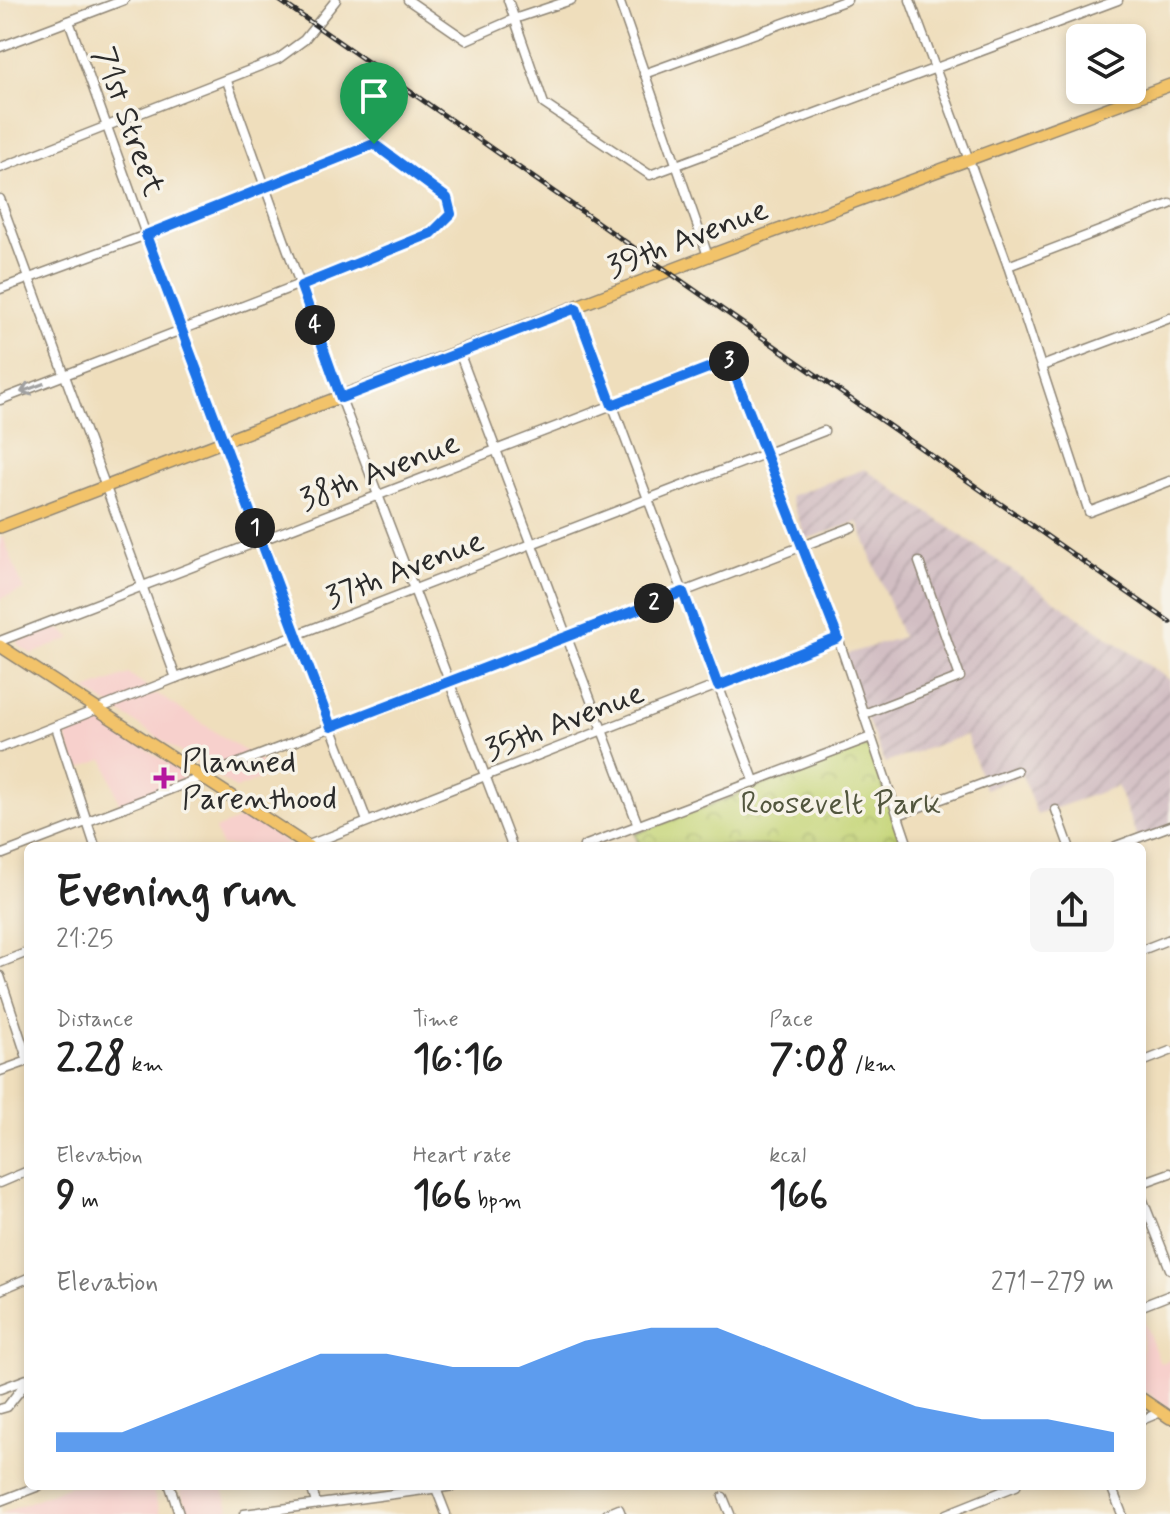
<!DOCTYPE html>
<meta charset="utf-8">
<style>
body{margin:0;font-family:Mynerve,sans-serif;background:#f6f6f6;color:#222;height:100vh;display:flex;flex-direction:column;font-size:30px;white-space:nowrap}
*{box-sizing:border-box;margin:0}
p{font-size:26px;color:#767676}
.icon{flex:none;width:44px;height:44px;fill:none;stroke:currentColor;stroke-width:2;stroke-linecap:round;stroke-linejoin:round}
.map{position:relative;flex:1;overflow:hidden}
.panel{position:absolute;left:24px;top:842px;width:1122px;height:648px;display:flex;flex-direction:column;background:#fff;border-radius:12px;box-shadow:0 4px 12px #0003}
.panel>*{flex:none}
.buttons{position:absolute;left:1066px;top:24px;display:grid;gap:16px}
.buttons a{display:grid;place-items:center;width:80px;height:80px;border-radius:12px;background:#fff;box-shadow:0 4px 12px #0003;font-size:40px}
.pin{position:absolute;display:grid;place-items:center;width:68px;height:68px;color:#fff;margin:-82px -34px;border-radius:50% 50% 50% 0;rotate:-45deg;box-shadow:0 0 8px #0007}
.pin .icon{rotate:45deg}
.km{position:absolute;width:40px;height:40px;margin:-20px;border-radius:50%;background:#222;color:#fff;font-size:22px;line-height:40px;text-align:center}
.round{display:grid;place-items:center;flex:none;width:84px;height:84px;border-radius:12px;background:#f6f6f6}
.overview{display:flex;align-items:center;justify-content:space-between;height:136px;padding:0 32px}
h1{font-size:44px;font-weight:700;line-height:60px}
.stats{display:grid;grid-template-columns:repeat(3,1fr);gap:12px;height:136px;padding:8px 32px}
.stats div{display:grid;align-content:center}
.stats b{font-size:40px;font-weight:700}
.stats small{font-size:22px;font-weight:400}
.stats p{font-size:22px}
.chart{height:224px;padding:16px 32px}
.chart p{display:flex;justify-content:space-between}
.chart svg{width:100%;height:144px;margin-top:8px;fill:#1a73e8;opacity:.7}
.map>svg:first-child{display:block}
</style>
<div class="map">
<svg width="1170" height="1514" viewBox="0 0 1170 1514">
<defs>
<pattern id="industrial-furrows" width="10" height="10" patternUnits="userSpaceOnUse" patternTransform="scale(2)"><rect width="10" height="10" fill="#d2bec3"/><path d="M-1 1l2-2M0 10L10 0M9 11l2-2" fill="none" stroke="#b4a3a8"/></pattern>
<pattern id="park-crowns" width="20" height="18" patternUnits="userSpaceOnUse" patternTransform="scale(2)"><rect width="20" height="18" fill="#c5d577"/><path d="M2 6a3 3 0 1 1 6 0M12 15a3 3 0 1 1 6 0" fill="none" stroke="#a9b767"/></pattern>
</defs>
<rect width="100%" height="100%" fill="#f7f3e8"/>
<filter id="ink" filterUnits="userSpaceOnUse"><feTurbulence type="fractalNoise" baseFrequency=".0125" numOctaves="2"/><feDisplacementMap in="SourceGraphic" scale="16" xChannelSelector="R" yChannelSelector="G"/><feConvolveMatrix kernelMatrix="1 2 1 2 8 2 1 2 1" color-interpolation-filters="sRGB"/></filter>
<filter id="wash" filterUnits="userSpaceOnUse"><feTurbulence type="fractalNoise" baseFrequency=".006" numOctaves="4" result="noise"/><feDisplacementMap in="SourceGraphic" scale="32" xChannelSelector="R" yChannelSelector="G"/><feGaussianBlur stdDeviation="1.8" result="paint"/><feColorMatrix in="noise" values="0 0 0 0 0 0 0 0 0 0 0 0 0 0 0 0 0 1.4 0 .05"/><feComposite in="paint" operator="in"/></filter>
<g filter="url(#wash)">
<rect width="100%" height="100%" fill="#efdebc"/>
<!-- built -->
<g fill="#f7d0cc">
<polygon points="3,537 24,590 2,598 0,602 0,539"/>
<polygon points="56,626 72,638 32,654 18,645 19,639"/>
<polygon points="129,674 145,685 150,696 157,694 277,772 236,789 86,690"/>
<polygon points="97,717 182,772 185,779 120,805 104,759 76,770 64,729"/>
<polygon points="248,816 286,842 288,846 221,846 215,829"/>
<polygon points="1142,1316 1160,1363 1170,1360 1170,1408 1142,1389"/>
<polygon points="69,1486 151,1486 161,1514 0,1514"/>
<polygon points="179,1486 222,1486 231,1514 188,1514"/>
</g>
<!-- industrial -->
<polygon fill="url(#industrial-furrows)" points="865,469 1170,680 1170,830 1139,842 1117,786 1037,815 1022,775 985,789 966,735 885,763 841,656 902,637 858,522 806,539 790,496"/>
<!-- park -->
<polygon fill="url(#park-crowns)" stroke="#788051" stroke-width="2" points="868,744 903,846 640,846 635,834"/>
</g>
<g filter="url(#ink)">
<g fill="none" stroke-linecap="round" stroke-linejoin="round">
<!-- minor casing -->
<g stroke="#8d8474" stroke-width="11">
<g id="minor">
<polyline points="408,0 466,40 514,19 571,0"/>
<polyline points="508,0 544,104 650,175 1118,0"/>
<polyline points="619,0 708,256"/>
<polyline points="910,0 1008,266 1089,512 1170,481"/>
<polyline points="69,21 181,332 367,821"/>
<polyline points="0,47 124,0"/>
<polyline points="644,74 847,0"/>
<polyline points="227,81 341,398 512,846"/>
<polyline points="0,168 278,59 304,40 336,0"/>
<polyline points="0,199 176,678"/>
<polyline points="1008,266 1170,204"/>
<polyline points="0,289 146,235 374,144 447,198 451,214 432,233 0,400"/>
<polyline points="576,308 755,783"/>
<polyline points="459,352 638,825"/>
<polyline points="1042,366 1170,318"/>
<polyline points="0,641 729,360 838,638 908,846"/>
<polyline points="864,714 960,677 919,562"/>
<polyline points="56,727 95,846"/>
<polyline points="0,748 176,678 296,635 824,431"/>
<polyline points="1056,810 1069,846"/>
<polyline points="898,815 1017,771"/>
<polyline points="306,846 838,638"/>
<polyline points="584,846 871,737"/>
<polyline points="1116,846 1170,826"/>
<polyline points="0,855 852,527"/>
<polyline points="1142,950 1170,939"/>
<polyline points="0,963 28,952"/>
<polyline points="0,976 28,1061"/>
<polyline points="1142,1062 1170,1051"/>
<polyline points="0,1071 28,1061"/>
<polyline points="0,1183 28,1171"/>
<polyline points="1142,1183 1170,1173"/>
<polyline points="1142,1198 1170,1269"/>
<polyline points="0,1290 28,1278"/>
<polyline points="1142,1306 1170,1295"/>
<polyline points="0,1389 27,1379"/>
<polyline points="0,1409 7,1407 28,1380"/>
<polyline points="1142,1420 1161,1412"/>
<polyline points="170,1486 179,1514"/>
<polyline points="311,1486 316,1503"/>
<polyline points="435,1486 446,1514"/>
<polyline points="1111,1486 1122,1514"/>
<polyline points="723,1497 730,1514"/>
<polyline points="0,1501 39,1486"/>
<polyline points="244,1514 454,1486"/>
<polyline points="607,1514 619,1509 621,1514"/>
<polyline points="946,1514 1016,1486"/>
</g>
</g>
<!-- major casing -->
<g stroke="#8d8474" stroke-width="14">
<g id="major">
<polyline points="0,527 708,256 1170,85"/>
<polyline points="0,646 308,846"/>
<polyline points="1142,1399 1170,1418"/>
</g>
</g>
<!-- minor -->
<use href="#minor" stroke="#fff" stroke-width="8"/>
<!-- major -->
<use href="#major" stroke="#f2c36a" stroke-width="11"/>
<!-- rail casing -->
<g stroke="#2b2b2b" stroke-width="5">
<polyline id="rail" points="279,0 1170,622"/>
</g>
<!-- rail -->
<use href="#rail" stroke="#f7f3e8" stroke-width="2" stroke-dasharray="6" stroke-linecap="butt"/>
</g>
<!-- one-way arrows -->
<defs><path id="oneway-shaft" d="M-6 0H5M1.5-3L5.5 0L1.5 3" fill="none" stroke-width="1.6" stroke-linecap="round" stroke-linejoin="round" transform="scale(2)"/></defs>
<use stroke="#a0a0a0" href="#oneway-shaft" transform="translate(32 388) rotate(159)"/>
</g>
<g fill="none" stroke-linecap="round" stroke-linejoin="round" filter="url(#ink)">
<!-- route casing -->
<g stroke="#fff" stroke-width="16">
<polygon id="route" points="374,144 447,198 451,214 432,233 301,286 341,398 576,308 612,405 729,360 838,638 718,686 683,592 331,727 146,235"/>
</g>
<!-- route -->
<use href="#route" stroke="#1a73e8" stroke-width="10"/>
</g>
<!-- markers -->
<path fill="#b5179e" stroke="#f7f3e8" stroke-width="3" d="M160 766h8v8h8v8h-8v8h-8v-8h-8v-8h8z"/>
<g text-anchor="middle" stroke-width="7" stroke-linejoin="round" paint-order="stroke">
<!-- street labels -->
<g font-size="32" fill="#2b2b2b" stroke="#f7f3e8">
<text transform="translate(130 121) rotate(70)" y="11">71st Street</text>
<text transform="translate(687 237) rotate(-21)" y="11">39th Avenue</text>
<text transform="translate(379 470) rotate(-21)" y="11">38th Avenue</text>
<text transform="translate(404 568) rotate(-21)" y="11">37th Avenue</text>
<text transform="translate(564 720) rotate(-21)" y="11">35th Avenue</text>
</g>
<!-- poi labels -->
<g font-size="32" fill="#2b2b2b" stroke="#f7f3e8" text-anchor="start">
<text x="182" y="771">Planned<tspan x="182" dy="37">Parenthood</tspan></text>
</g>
<!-- park labels -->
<g font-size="32" fill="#52563e" stroke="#f7f3e8">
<text x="841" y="813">Roosevelt Park</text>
</g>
</g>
</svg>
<div class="buttons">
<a><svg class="icon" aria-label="layers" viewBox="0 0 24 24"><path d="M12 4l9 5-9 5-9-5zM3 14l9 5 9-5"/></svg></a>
</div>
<div class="pin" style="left:374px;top:144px;background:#1e9e55"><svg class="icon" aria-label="arrive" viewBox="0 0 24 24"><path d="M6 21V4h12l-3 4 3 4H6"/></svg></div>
<b class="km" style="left:255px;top:528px">1</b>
<b class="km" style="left:654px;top:603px">2</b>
<b class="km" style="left:729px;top:361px">3</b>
<b class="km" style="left:315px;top:325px">4</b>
<section class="panel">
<div class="overview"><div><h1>Evening run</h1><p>21:25</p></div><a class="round"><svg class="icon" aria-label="share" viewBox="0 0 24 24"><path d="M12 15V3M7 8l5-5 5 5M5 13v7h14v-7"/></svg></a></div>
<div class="stats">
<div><p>Distance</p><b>2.28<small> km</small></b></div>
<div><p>Time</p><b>16:16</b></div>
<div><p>Pace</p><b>7:08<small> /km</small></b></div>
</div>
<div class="stats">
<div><p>Elevation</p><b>9<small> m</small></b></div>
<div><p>Heart rate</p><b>166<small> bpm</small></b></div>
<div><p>kcal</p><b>166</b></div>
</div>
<div class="chart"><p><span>Elevation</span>271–279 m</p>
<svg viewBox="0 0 160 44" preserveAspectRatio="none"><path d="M0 44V38L10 38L20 30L30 22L40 14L50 14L60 18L70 18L80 10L90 6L100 6L110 14L120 22L130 30L140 34L150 34L160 38V44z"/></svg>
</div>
</section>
</div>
